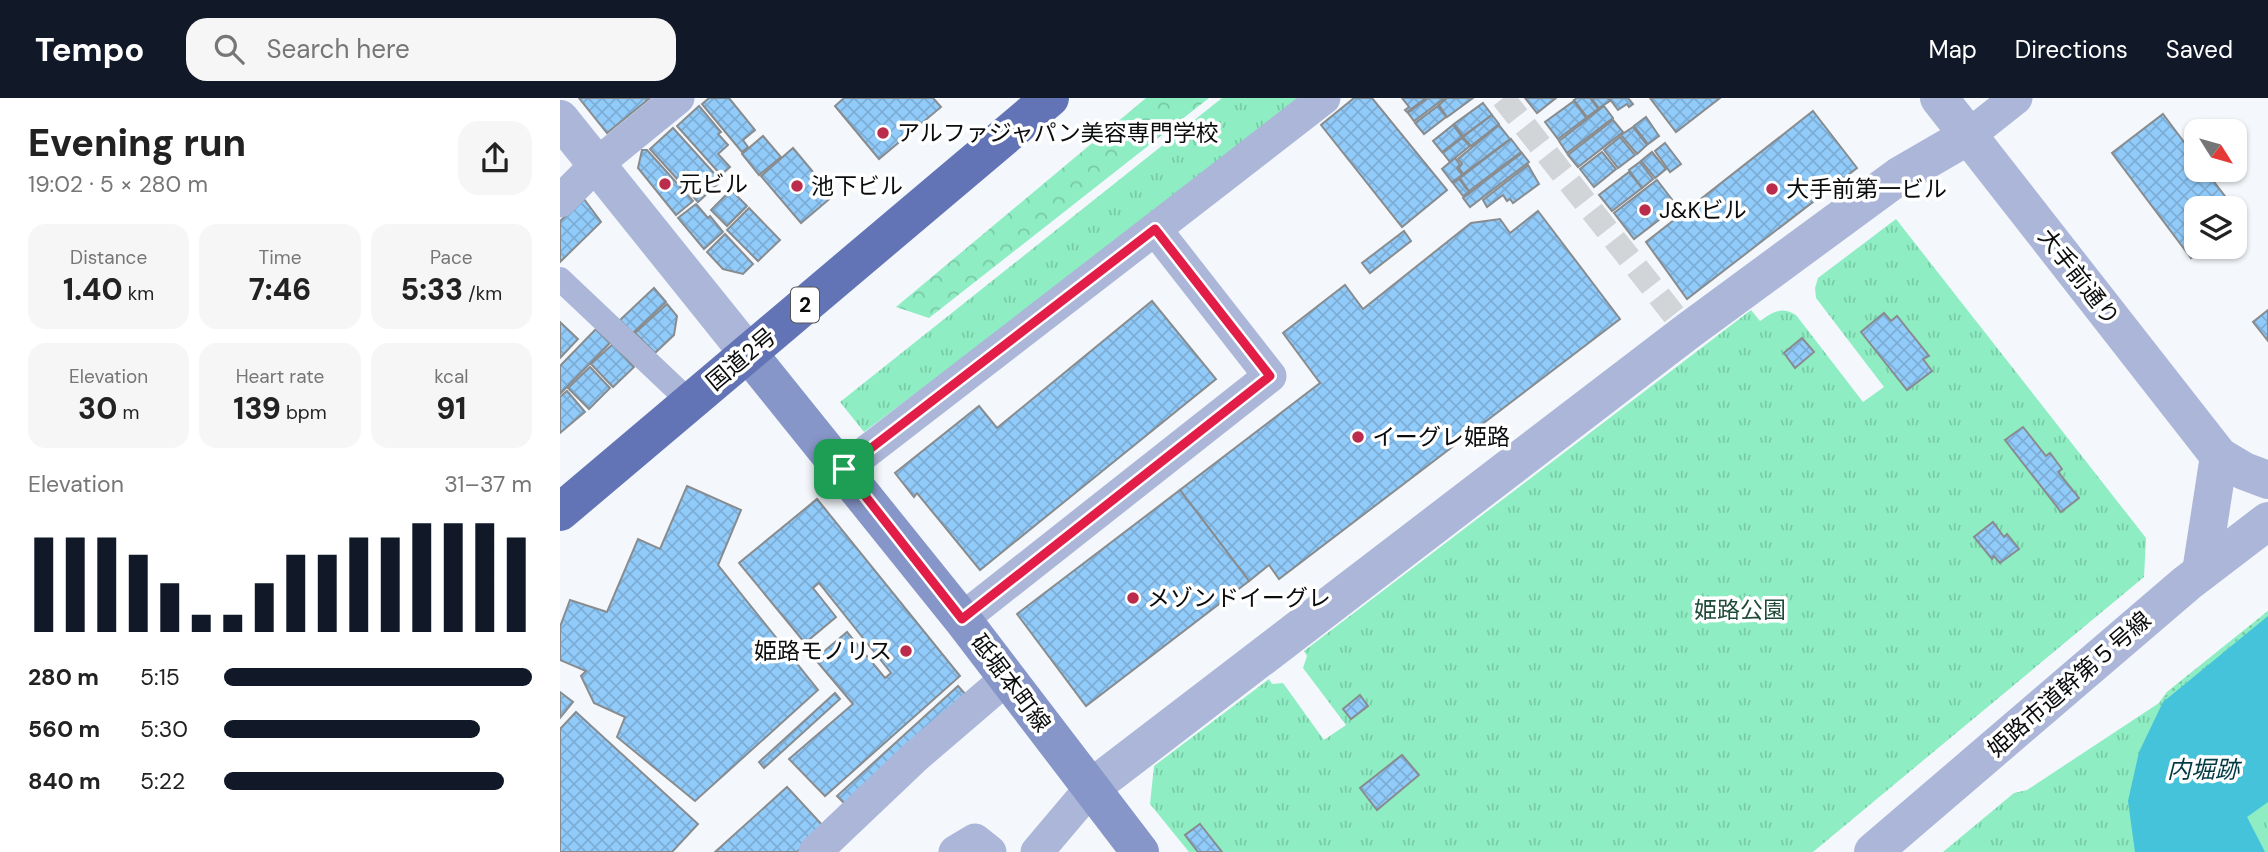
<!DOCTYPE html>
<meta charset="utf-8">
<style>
body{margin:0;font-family:"DM Sans","Noto Sans JP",sans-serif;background:#f6f6f6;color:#222;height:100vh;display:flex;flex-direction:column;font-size:26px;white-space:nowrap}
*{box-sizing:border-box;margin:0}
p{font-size:23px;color:#767676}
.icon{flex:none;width:38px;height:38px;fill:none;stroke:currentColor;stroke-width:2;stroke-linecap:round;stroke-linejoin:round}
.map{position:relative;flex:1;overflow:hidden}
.side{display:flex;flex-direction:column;background:#fff;width:560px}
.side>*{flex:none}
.needle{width:46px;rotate:127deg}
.fabs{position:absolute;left:1624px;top:21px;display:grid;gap:14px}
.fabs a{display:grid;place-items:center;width:63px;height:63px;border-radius:14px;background:#fff;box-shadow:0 2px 5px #0004;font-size:35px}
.pin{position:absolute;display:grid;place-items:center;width:60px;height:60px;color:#fff;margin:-30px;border-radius:14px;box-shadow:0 4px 10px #0006}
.round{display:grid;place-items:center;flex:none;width:74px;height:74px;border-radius:21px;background:#f6f6f6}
.head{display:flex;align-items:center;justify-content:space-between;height:119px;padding:0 28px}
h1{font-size:38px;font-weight:800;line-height:52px}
.metrics{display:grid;grid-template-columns:repeat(3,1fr);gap:10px;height:119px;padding:7px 28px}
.metrics div{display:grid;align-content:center;border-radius:18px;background:#f6f6f6;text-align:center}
.metrics b{font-size:30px;font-weight:800}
.metrics small{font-size:19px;font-weight:400}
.metrics p{font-size:19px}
.chart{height:196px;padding:14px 28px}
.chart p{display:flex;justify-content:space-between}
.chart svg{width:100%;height:126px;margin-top:7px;stroke:#111827;stroke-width:6}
ul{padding:0 28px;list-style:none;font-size:23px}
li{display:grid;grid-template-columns:112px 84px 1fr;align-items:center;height:52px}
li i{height:18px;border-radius:9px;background:#111827}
header{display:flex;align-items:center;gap:42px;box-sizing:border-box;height:98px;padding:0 35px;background:#111827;color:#fff}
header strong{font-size:33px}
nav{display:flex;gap:38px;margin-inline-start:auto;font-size:24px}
.search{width:490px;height:63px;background:#f6f6f6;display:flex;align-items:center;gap:18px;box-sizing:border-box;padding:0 24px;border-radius:21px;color:#767676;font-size:26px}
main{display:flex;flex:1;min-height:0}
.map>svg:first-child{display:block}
</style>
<header>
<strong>Tempo</strong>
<div class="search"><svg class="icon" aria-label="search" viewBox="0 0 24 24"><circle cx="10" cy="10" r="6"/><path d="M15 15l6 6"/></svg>Search here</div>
<nav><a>Map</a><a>Directions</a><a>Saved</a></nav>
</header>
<main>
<section class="side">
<div class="head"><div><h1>Evening run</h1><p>19:02 · 5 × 280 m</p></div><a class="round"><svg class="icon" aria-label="share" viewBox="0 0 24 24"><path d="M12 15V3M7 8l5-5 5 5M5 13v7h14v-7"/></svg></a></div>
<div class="metrics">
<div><p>Distance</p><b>1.40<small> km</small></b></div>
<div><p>Time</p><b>7:46</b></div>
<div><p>Pace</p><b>5:33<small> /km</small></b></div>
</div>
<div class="metrics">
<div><p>Elevation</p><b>30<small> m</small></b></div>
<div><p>Heart rate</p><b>139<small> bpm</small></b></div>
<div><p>kcal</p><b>91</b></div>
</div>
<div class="chart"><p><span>Elevation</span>31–37 m</p>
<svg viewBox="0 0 160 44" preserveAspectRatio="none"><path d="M5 44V11M15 44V11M25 44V11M35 44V17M45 44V27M55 44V38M65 44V38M75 44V27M85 44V17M95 44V17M105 44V11M115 44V11M125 44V6M135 44V6M145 44V6M155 44V11"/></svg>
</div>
<ul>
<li><b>280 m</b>5:15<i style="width:100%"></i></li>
<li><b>560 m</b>5:30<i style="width:83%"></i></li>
<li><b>840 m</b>5:22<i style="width:91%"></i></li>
</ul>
</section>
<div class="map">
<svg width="1708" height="754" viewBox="0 0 1708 754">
<defs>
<pattern id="forest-crowns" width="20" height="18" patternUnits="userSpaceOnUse" patternTransform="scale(1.75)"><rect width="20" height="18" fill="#8eedc2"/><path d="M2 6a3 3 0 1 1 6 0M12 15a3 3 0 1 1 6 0" fill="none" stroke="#79caa6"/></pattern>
<pattern id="park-tufts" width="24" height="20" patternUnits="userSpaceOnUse" patternTransform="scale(1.75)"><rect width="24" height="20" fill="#8eedc2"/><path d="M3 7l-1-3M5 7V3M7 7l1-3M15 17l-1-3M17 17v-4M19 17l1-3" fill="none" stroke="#79caa6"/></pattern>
<pattern id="garden-dots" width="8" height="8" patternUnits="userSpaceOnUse" patternTransform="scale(1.75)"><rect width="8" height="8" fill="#8eedc2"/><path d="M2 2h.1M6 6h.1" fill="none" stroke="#79caa6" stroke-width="1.8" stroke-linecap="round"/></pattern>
<pattern id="building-cross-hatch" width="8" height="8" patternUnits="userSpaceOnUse" patternTransform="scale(1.75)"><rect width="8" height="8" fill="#91cbfa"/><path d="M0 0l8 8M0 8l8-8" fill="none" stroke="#7cadd5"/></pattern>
</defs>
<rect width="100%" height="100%" fill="#f4f8fc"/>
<!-- forest -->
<polygon fill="url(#forest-crowns)" points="586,0 649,0 369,220 336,209"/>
<!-- park -->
<g fill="url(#park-tufts)">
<polygon points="662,0 751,0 304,334 280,304"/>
<path d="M 1336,121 L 1586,440 L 1584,479 L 1253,754 L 629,754 L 590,706 L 594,668 L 709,581 L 712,586 L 723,585 L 764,642 L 786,627 L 743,570 L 747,558 L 744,553 L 1191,212 L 1200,223 C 1213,214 1221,208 1236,217 L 1303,304 L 1324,289 L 1256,200 L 1255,190 L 1258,180 Z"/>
<polygon points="1708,513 1708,754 1383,754 1454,695 1467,692 1599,605 1607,594"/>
</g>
<!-- garden -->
<polygon fill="url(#garden-dots)" points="1708,513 1708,518 1599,605 1607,594"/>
<!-- water -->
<polygon fill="#45c3da" points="1708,518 1708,704 1687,719 1705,754 1575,754 1568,703 1579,654 1603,604"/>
<!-- building -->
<g fill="url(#building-cross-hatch)" stroke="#888c8f" stroke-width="2">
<polygon points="19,0 90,0 47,35"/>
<polygon points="149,0 169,0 195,32 183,42 188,49 182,54 142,6"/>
<polygon points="284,0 373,0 381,9 319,61 275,8"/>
<polygon points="794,0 812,0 887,92 842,129 761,27"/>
<polygon points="842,0 866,0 847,14 845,12 849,9"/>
<polygon points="868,0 885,0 854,23 848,15"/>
<polygon points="887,0 913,0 887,19 879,7"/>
<polygon points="965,0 996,0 977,15"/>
<polygon points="1017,0 1030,0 1038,11 1027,19 1014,2"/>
<polygon points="1031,0 1048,0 1050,3 1039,10"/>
<polygon points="1049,0 1068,0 1073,6 1069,9 1067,6 1058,12"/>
<polygon points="1090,0 1160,0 1116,34"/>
<polygon points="1014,3 1026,20 998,41 985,24"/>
<polygon points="923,5 932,17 903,38 894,26"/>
<polygon points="139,8 161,34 158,36 168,47 158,56 170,69 161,77 117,28"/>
<polygon points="878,8 886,19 864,36 855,25"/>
<polygon points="1044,8 1053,20 1007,55 999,43"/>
<polygon points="1253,13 1297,70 1127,201 1086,144"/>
<polygon points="1603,16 1636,60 1636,72 1645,72 1674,110 1636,110 1636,149 1646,149 1631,160 1552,55"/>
<polygon points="932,17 939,26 911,48 903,39"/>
<polygon points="1086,19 1099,38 1088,46 1074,28"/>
<polygon points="1053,22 1063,34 1018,69 1008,57"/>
<polygon points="893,27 902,39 882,54 873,43"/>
<polygon points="939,27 950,41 903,76 899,70 902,66 898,61"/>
<polygon points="1073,29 1087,47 1077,56 1061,37"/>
<polygon points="113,30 161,83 138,104 90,51"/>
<polygon points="203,38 221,59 199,77 182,56"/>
<polygon points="1060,39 1075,57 1058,70 1044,52"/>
<polygon points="902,40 910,48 890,64 883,55"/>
<polygon points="951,41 961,54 909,93 900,80"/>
<polygon points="1105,45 1121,66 1110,74 1095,53"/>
<polygon points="233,50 273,98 241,125 201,78"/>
<polygon points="82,52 87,52 133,103 116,117 78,70"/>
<polygon points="1042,54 1056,71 1034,89 1020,71"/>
<polygon points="1092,54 1106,71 1095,80 1081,63"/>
<polygon points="962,55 969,64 910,109 903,100"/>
<polygon points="895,60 900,67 897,70 902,77 892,84 882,71"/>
<polygon points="1080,64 1093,81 1082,90 1069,72"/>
<polygon points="968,67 979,86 953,105 950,101 947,103 943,97 927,109 923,102"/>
<polygon points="1069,74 1082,90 1052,113 1039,97"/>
<polygon points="899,81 909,94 903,98 893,85"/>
<polygon points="1097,82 1117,108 1074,141 1054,115"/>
<polygon points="171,92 187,108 167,128 151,112"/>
<polygon points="24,101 41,124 0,164 0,123"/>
<polygon points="136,106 148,120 150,118 163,134 144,151 118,120"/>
<polygon points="189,110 220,142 198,163 167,132"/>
<polygon points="978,113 1060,221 719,481 709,467 689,483 620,392 760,285 723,235 785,187 803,211 911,125 940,121 950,135"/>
<polygon points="844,133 851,143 810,175 802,165"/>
<polygon points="165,136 193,166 183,176 163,171 147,154"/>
<polygon points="94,190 106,204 73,235 60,222"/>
<polygon points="592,203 656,281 420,472 357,395 354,399 335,375 419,308 437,330"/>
<polygon points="107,206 117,218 114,237 95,255 75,235"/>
<polygon points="1708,212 1708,243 1693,224"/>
<polygon points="1324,215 1331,223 1337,218 1369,258 1363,261 1372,273 1347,292 1301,234"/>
<polygon points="0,224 18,241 0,260"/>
<polygon points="36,231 50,245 0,296 0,268"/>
<polygon points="1242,240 1254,254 1235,270 1224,255"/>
<polygon points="53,246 74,269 53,289 31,266"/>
<polygon points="30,269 50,290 29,311 8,290"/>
<polygon points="7,293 25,314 0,335 0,299"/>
<polygon points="1463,329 1486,358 1490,355 1502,371 1498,374 1519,400 1501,414 1445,342"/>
<polygon points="127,388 181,412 158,467 258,592 135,703 57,639 65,619 34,605 21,578 26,573 0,562 0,529 10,502 47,514 78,441 100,451"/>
<polygon points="620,392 689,483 526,608 457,516"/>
<polygon points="257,401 400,578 265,698 229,661 293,606 255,561 287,534 325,580 331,575 259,485 253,490 276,519 245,545 179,465"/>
<polygon points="1433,424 1444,439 1447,436 1459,451 1440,465 1434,458 1432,461 1414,439"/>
<polygon points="398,588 406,597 285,706 277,698"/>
<polygon points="0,594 13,604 0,620"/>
<polygon points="275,595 280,601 204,670 199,664"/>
<polygon points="800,597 808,608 791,621 783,611"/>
<polygon points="16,614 138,726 112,754 0,754 0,631"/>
<polygon points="842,657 859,677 817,712 800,690"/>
<polygon points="227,689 264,729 237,754 155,754"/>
<polygon points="640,726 662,754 638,754 625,737"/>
</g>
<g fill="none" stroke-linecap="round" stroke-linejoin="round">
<!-- pedestrian-tunnel -->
<polyline stroke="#d1d5d8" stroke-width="24" stroke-dasharray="24 12" stroke-linecap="butt" points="943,0 1141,251"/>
<!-- pedestrian -->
<polyline stroke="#acb6d9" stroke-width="24" points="0,181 130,304"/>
<!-- minor -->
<g stroke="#acb6d9" stroke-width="33">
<polyline points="1408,38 1456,0"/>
<polyline points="0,103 37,66 118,0"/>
<polyline points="595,131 764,0"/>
<polyline points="284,371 595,131 710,278 402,521"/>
<polyline points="255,754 355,659 446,581"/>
<polyline points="395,754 415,742 430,754"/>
<polyline points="477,754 531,690"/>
</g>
<!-- tertiary -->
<g stroke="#acb6d9" stroke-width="38">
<polyline points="1379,0 1659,358 1684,373 1708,382"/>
<polyline points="0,21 188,255"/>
<polyline points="1641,474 1659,358"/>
<polyline points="531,690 1128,233 1339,78 1408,38"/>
<polyline points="1313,754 1627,485 1708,423"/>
</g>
<!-- secondary -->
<polyline stroke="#8796c8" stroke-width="38" points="188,255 402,521 580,754"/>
<!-- trunk -->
<polyline stroke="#6374b6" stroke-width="38" points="0,414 490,0"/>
</g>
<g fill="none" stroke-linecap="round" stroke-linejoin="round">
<!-- route casing -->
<g stroke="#fff" stroke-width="14">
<polygon id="route" points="595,131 710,278 402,521 284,371"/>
</g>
<!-- route -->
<use href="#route" stroke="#e11d48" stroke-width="9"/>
</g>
<!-- markers -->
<g fill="#bb2b4c" stroke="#fff" stroke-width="2.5">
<circle cx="323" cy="35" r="7"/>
<circle cx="105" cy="86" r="7"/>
<circle cx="237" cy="88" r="7"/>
<circle cx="1212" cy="91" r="7"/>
<circle cx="1085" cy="112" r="7"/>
<circle cx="798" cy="339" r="7"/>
<circle cx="573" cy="500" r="7"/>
<circle cx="346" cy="553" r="7"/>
</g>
<g text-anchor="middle" stroke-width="7" stroke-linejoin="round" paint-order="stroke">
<!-- shield labels -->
<rect fill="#fff" stroke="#545556" stroke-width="2" x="231" y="189.5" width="28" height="35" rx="5"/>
<g font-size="21" font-weight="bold" fill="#0b0c0e">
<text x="245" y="214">2</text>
</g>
<!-- poi labels -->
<g font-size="23" fill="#0b0c0e" stroke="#fff" text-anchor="start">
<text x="337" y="43">アルファジャパン美容専門学校</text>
<text x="119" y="94">元ビル</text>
<text x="251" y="96">池下ビル</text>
<text x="1226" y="99">大手前第一ビル</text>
<text x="1099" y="120">J&amp;Kビル</text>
<text x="812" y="347">イーグレ姫路</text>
<text x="587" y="508">メゾンドイーグレ</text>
<text x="332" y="561" text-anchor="end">姫路モノリス</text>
</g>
<!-- street labels -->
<g font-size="23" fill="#0b0c0e" stroke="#fff">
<text transform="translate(1519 179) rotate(52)" y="8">大手前通り</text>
<text transform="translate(181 261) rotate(-40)" y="8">国道2号</text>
<text transform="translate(451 585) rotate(53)" y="8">砥堀本町線</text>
<text transform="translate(1509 586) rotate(-41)" y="8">姫路市道幹第５号線</text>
</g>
<!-- park labels -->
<g font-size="23" fill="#1f4a38" stroke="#fff">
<text x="1180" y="520">姫路公園</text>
</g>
<!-- water labels -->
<g font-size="24" font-style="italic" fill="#003a43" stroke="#fff">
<text x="1643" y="680">内堀跡</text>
</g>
</g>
</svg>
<div class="fabs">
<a><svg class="needle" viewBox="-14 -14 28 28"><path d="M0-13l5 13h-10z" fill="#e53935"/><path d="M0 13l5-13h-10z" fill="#767676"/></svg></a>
<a><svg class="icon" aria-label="layers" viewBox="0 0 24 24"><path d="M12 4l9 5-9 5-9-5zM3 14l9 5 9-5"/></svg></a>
</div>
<div class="pin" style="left:284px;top:371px;background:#1e9e55"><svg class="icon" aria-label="arrive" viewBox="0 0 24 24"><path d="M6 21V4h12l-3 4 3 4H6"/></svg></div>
</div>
</main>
